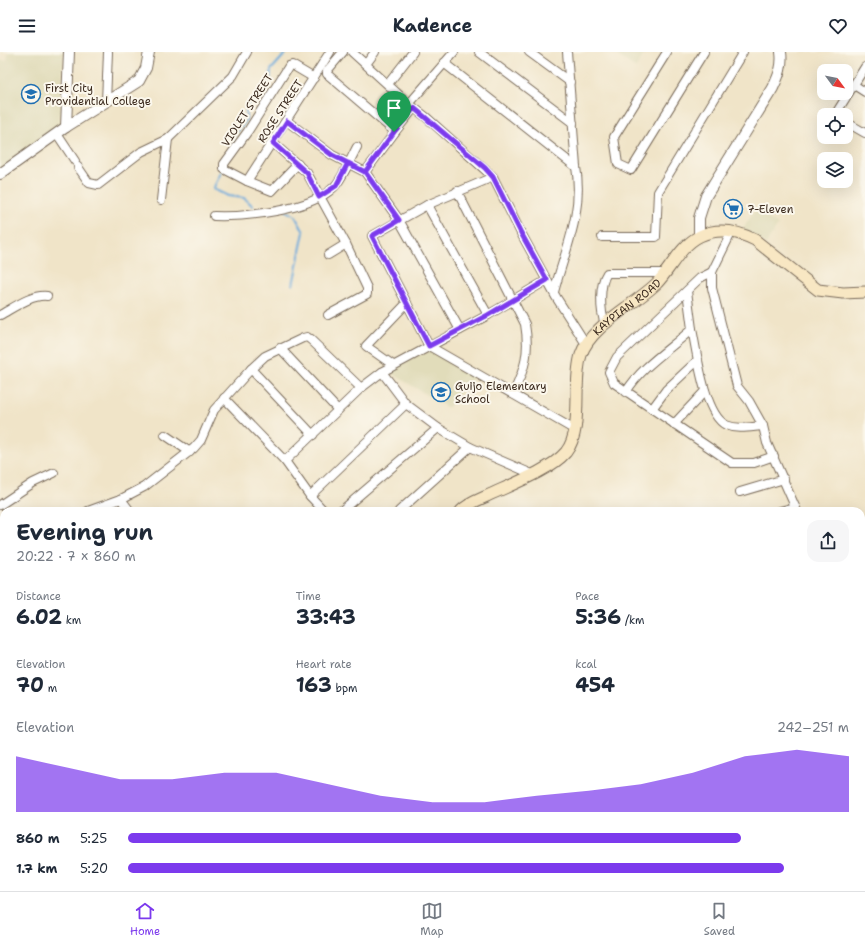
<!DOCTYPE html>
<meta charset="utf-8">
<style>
body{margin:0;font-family:"Shantell Sans",sans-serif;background:#f6f6f7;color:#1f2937;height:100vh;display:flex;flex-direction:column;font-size:15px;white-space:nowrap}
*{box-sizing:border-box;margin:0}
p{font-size:13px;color:#747a83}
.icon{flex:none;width:22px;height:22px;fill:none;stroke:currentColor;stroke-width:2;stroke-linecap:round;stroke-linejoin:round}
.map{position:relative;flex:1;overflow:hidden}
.details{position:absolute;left:0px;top:455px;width:865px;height:384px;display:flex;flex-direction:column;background:#fff;border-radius:12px 12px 0 0;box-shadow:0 4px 16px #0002}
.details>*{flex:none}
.needle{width:26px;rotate:122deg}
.controls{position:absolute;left:817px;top:12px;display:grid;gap:8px}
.controls a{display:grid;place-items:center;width:36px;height:36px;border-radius:8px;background:#fff;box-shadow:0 4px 16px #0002;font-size:20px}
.pin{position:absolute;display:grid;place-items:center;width:34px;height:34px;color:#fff;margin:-41px -17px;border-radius:50% 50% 50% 0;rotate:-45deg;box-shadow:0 0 4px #0007}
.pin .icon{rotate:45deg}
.round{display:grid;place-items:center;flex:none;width:42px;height:42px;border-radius:12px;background:#f6f6f7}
.headline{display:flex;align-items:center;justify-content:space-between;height:68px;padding:0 16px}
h1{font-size:22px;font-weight:700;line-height:30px}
.figures{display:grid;grid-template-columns:repeat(3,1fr);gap:6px;height:68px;padding:4px 16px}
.figures div{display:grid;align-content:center}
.figures b{font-size:20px;font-weight:700}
.figures small{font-size:11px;font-weight:400}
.figures p{font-size:11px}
.chart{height:112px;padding:8px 16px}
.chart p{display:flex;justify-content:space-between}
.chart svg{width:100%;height:72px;margin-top:4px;fill:#7c3aed;opacity:.7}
ul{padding:0 16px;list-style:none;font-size:13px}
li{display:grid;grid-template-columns:64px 48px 1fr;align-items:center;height:30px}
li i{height:10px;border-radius:5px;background:#7c3aed}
header{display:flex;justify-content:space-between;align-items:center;height:52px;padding:0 16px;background:#fff;font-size:18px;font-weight:700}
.dock{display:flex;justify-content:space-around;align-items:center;height:56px;border-top:1px solid #e0e1e3;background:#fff;font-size:11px;color:#747a83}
.dock a{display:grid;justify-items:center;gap:2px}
.dock .selected{color:#7c3aed}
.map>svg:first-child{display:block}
</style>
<header><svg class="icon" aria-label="menu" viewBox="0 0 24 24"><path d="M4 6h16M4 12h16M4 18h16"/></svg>Kadence<svg class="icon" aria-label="heart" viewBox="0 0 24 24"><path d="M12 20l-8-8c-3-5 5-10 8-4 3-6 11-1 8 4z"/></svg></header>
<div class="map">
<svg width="865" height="839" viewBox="0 0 865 839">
<defs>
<pattern id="grass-tufts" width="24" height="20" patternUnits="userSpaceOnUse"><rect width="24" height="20" fill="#a1d281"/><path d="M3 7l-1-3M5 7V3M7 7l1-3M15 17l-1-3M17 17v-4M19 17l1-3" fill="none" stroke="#8cb46f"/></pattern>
</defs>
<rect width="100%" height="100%" fill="#fbf7ec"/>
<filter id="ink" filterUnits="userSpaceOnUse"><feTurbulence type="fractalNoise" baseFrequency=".025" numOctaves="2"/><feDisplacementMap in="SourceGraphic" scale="8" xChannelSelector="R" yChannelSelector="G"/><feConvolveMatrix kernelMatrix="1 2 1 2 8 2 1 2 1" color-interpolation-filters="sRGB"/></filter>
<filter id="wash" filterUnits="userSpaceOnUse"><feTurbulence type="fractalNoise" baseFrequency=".012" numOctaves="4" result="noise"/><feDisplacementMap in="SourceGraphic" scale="16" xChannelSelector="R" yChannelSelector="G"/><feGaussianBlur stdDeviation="0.9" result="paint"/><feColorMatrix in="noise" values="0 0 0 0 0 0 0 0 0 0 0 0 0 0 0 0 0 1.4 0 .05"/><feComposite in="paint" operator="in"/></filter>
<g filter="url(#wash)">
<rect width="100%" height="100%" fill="#f0e4c8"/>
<!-- built -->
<g fill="#e1dcba">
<polygon points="8,0 64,0 59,74 0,116 0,8 7,9"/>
<polygon points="613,0 645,0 636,16"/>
<polygon points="755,158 778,173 766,192 743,177"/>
<polygon points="431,297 475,324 448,356 388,319"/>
</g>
<!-- grass -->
<polygon fill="url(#grass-tufts)" stroke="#6e7e50" points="4,688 4,717 0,712 0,691"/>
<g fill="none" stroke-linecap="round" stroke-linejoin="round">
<!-- stream -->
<g stroke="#68aadc" stroke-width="2">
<polyline points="233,95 234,84 246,69 246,56 270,30 271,18 287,0"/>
<polyline points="222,119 213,137 228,144 244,146 253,154"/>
<polyline points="286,159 295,164 304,180 293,233"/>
</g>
<!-- river -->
<g stroke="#68aadc" stroke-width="13">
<polyline points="861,584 865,581"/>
<polyline points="458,839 460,835"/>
</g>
</g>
</g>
<g filter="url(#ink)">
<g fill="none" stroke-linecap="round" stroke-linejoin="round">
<!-- minor casing -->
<g stroke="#7a6b5a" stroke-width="10">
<g id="minor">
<polyline points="343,0 327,19 327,22 395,80 414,56"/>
<polyline points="352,0 409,52 426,65 493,125 521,181 556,245 586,292"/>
<polyline points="479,0 573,71"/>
<polyline points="529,0 570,30"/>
<polyline points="667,0 614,85 618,112 631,118 704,0"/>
<polyline points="444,11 576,115"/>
<polyline points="366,12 375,0"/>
<polyline points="388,32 413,0"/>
<polyline points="854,33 865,40"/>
<polyline points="106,50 108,0"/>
<polyline points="409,52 454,0"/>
<polyline points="835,63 865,15"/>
<polyline points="287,69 332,103 365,120"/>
<polyline points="846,70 865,81"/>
<polyline points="395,80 365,120 399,168 460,278"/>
<polyline points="57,82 75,109"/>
<polyline points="168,87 233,24 247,0"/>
<polyline points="273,91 307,121 346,192 367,236 367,242 328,263"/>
<polyline points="298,112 272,139 247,129 224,117 224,112 248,79 289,14 292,13 314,26"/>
<polyline points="78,115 89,131 98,133 141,100 168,87 161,148"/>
<polyline points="493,125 427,153 372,184 429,294 575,378"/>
<polyline points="247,129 330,0"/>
<path d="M 457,139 L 525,272 C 530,301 525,316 513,342"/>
<polyline points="427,153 488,263"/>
<path d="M 214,164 C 246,165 310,159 334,135 C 343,126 351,106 357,95"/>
<polyline points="732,179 712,220 712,236 737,334 749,349 763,374 767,391 797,459"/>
<polyline points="602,185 656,185 658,140 743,0"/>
<polyline points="328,203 346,192"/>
<polyline points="712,220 700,226 617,305 609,320 614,331 732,411 754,411 774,404"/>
<polyline points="687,239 692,277"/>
<path d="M 554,240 C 565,198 584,160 576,115 L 567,0"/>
<path d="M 0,263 C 13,256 32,242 47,244"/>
<path d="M 605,272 C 600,259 599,233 607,221 L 665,221"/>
<polyline points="280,296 338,358"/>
<polyline points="393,313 366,294 407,251"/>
<polyline points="251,317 313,383"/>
<polyline points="382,320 406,352 438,376 470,395 399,459"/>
<path d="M 626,340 C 643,313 669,298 692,277 C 697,300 704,362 726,373 C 738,378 750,375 763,374"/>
<polyline points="224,346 285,409 310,444 324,459"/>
<polyline points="652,357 666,338 698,308"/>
<polyline points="674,372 705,339"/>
<polyline points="165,383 190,400"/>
<polyline points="470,395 532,422"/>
<polyline points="285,409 361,336 382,320 488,263 547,228"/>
<polyline points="740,440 784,427"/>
<polyline points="310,444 406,352"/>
<polyline points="121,447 130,459"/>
<polyline points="0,453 33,431 54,421"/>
<polyline points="88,459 121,447 144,435 194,396 201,388 214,358 251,317 265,304 303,286 307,285 311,288 361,336"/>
<polyline points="341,459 438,376"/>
<polyline points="780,459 795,455"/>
<polyline points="0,500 4,497"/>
<polyline points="0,528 4,524"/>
<polyline points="0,584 4,581"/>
<polyline points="0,634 4,631"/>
<polyline points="861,635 865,630"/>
<polyline points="0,650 4,655"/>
<polyline points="861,651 865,651"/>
<polyline points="0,685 4,682"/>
<polyline points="0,718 4,723"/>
<polyline points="0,738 4,734"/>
<polyline points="861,768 865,764"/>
<polyline points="861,802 865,798"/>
<polyline points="0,807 4,810"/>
<polyline points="861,817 865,824"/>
<polyline points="38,835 39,839"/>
<polyline points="97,835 99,839"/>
<polyline points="154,835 155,839"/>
<polyline points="391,835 397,838 400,835"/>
<polyline points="474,835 476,839"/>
<polyline points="532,835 534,839"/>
<polyline points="565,835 567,839"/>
<polyline points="28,839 30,835"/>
<polyline points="577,839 586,835"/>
<polyline points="640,839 647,836 653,839"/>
<polyline points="755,839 755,835"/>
<polyline points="792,839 796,835"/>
<polyline points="830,839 830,835"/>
</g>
</g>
<!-- tertiary casing -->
<g stroke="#7a6b5a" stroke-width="12">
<g id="tertiary">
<polyline points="66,75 69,0"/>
<polyline points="0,122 66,75 139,29 146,16 149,0"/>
<path d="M 699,184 L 699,166 L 706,144 L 773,36 C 779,23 783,14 781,0"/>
</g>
</g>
<!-- secondary casing -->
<g stroke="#7a6b5a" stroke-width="13">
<g id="secondary">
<path id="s1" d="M 461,459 C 467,452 478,448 487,444 C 508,434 551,418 566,400 C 584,377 572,332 581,303 C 590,274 636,252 657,231 C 671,216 681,193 700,184 C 719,175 737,179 755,188 L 818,238 L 843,241 L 865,240"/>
<polyline points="0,783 4,774"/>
</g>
</g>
<!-- minor -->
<use href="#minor" stroke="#fff" stroke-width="8"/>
<!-- tertiary -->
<use href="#tertiary" stroke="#fff" stroke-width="10"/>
<!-- secondary -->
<use href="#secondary" stroke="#f8e7c3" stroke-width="11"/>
</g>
</g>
<g fill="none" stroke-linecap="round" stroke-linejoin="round" filter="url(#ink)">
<!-- route casing -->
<g stroke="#fff" stroke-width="8">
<polyline id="route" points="394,80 365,120 348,111 336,134 319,145 307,121 273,91 287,69 332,103 365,120 399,168 372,184 429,294 488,263 547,228 521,181 493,125 485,116 414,56 394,80"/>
</g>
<!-- route -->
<use href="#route" stroke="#7c3aed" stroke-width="5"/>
</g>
<!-- icons -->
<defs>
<g id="university-ring" transform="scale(1)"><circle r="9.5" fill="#fbf7ec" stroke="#1f6fb2" stroke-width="1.5"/><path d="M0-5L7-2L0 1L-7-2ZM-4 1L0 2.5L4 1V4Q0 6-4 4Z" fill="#1f6fb2"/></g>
<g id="supermarket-ring" transform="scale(1)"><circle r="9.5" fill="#fbf7ec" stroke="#1f6fb2" stroke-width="1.5"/><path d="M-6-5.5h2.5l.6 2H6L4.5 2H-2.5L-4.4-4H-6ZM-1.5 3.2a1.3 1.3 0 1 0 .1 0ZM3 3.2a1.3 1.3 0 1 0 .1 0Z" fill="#1f6fb2"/></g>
<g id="school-ring" transform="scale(1)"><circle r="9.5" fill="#fbf7ec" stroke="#1f6fb2" stroke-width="1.5"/><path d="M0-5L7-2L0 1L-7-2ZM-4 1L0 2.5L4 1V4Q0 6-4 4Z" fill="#1f6fb2"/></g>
</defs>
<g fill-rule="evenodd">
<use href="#university-ring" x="31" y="42"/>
<use href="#supermarket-ring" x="733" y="157"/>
<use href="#school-ring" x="441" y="340"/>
</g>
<g text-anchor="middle" stroke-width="4" stroke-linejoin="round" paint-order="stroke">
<!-- poi labels -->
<g font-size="11" fill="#3b2a1e" stroke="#fbf7ec" text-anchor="start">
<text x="45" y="40">First City<tspan x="45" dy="13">Providential College</tspan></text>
<text x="747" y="161">7-Eleven</text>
<text x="455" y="338">Guijo Elementary<tspan x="455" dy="13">School</tspan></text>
</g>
<!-- street labels -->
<g font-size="11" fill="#3b2a1e" stroke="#fbf7ec">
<text transform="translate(247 58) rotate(-57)" y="4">VIOLET STREET</text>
<text transform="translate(280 59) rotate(-57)" y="4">ROSE STREET</text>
<text dy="4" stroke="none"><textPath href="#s1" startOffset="288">KAYPIAN ROAD</textPath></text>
</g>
</g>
</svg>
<div class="controls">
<a><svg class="needle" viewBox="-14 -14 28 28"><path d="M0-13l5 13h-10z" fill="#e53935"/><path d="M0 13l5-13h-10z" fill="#747a83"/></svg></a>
<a><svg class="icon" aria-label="locate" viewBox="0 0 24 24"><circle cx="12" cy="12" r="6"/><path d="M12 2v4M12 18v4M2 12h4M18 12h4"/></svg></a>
<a><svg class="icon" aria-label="layers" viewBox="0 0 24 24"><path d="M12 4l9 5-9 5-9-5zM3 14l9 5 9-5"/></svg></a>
</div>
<div class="pin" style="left:394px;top:80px;background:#1e9e55"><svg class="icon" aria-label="arrive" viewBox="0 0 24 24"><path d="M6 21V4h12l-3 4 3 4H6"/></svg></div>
<section class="details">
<div class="headline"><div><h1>Evening run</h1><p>20:22 · 7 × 860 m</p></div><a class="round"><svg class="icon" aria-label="share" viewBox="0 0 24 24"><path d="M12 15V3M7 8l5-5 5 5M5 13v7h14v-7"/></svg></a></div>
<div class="figures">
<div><p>Distance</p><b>6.02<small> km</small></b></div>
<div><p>Time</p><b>33:43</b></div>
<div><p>Pace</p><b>5:36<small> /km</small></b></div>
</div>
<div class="figures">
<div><p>Elevation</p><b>70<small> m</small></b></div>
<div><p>Heart rate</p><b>163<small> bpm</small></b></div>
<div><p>kcal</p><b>454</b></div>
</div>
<div class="chart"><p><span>Elevation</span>242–251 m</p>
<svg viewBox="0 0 160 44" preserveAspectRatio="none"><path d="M0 44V10L10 17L20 24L30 24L40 20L50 20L60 27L70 34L80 38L90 38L100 34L110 31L120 27L130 20L140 10L150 6L160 10V44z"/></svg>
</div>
<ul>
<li><b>860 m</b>5:25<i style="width:85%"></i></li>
<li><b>1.7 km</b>5:20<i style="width:91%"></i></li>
</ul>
</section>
</div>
<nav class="dock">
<a class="selected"><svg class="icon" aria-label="home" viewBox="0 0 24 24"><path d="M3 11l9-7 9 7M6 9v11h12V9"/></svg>Home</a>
<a><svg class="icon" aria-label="map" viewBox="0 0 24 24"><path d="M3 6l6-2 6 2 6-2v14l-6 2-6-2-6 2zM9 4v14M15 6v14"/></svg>Map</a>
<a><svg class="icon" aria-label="saved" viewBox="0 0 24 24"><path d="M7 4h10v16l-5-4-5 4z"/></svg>Saved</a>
</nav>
